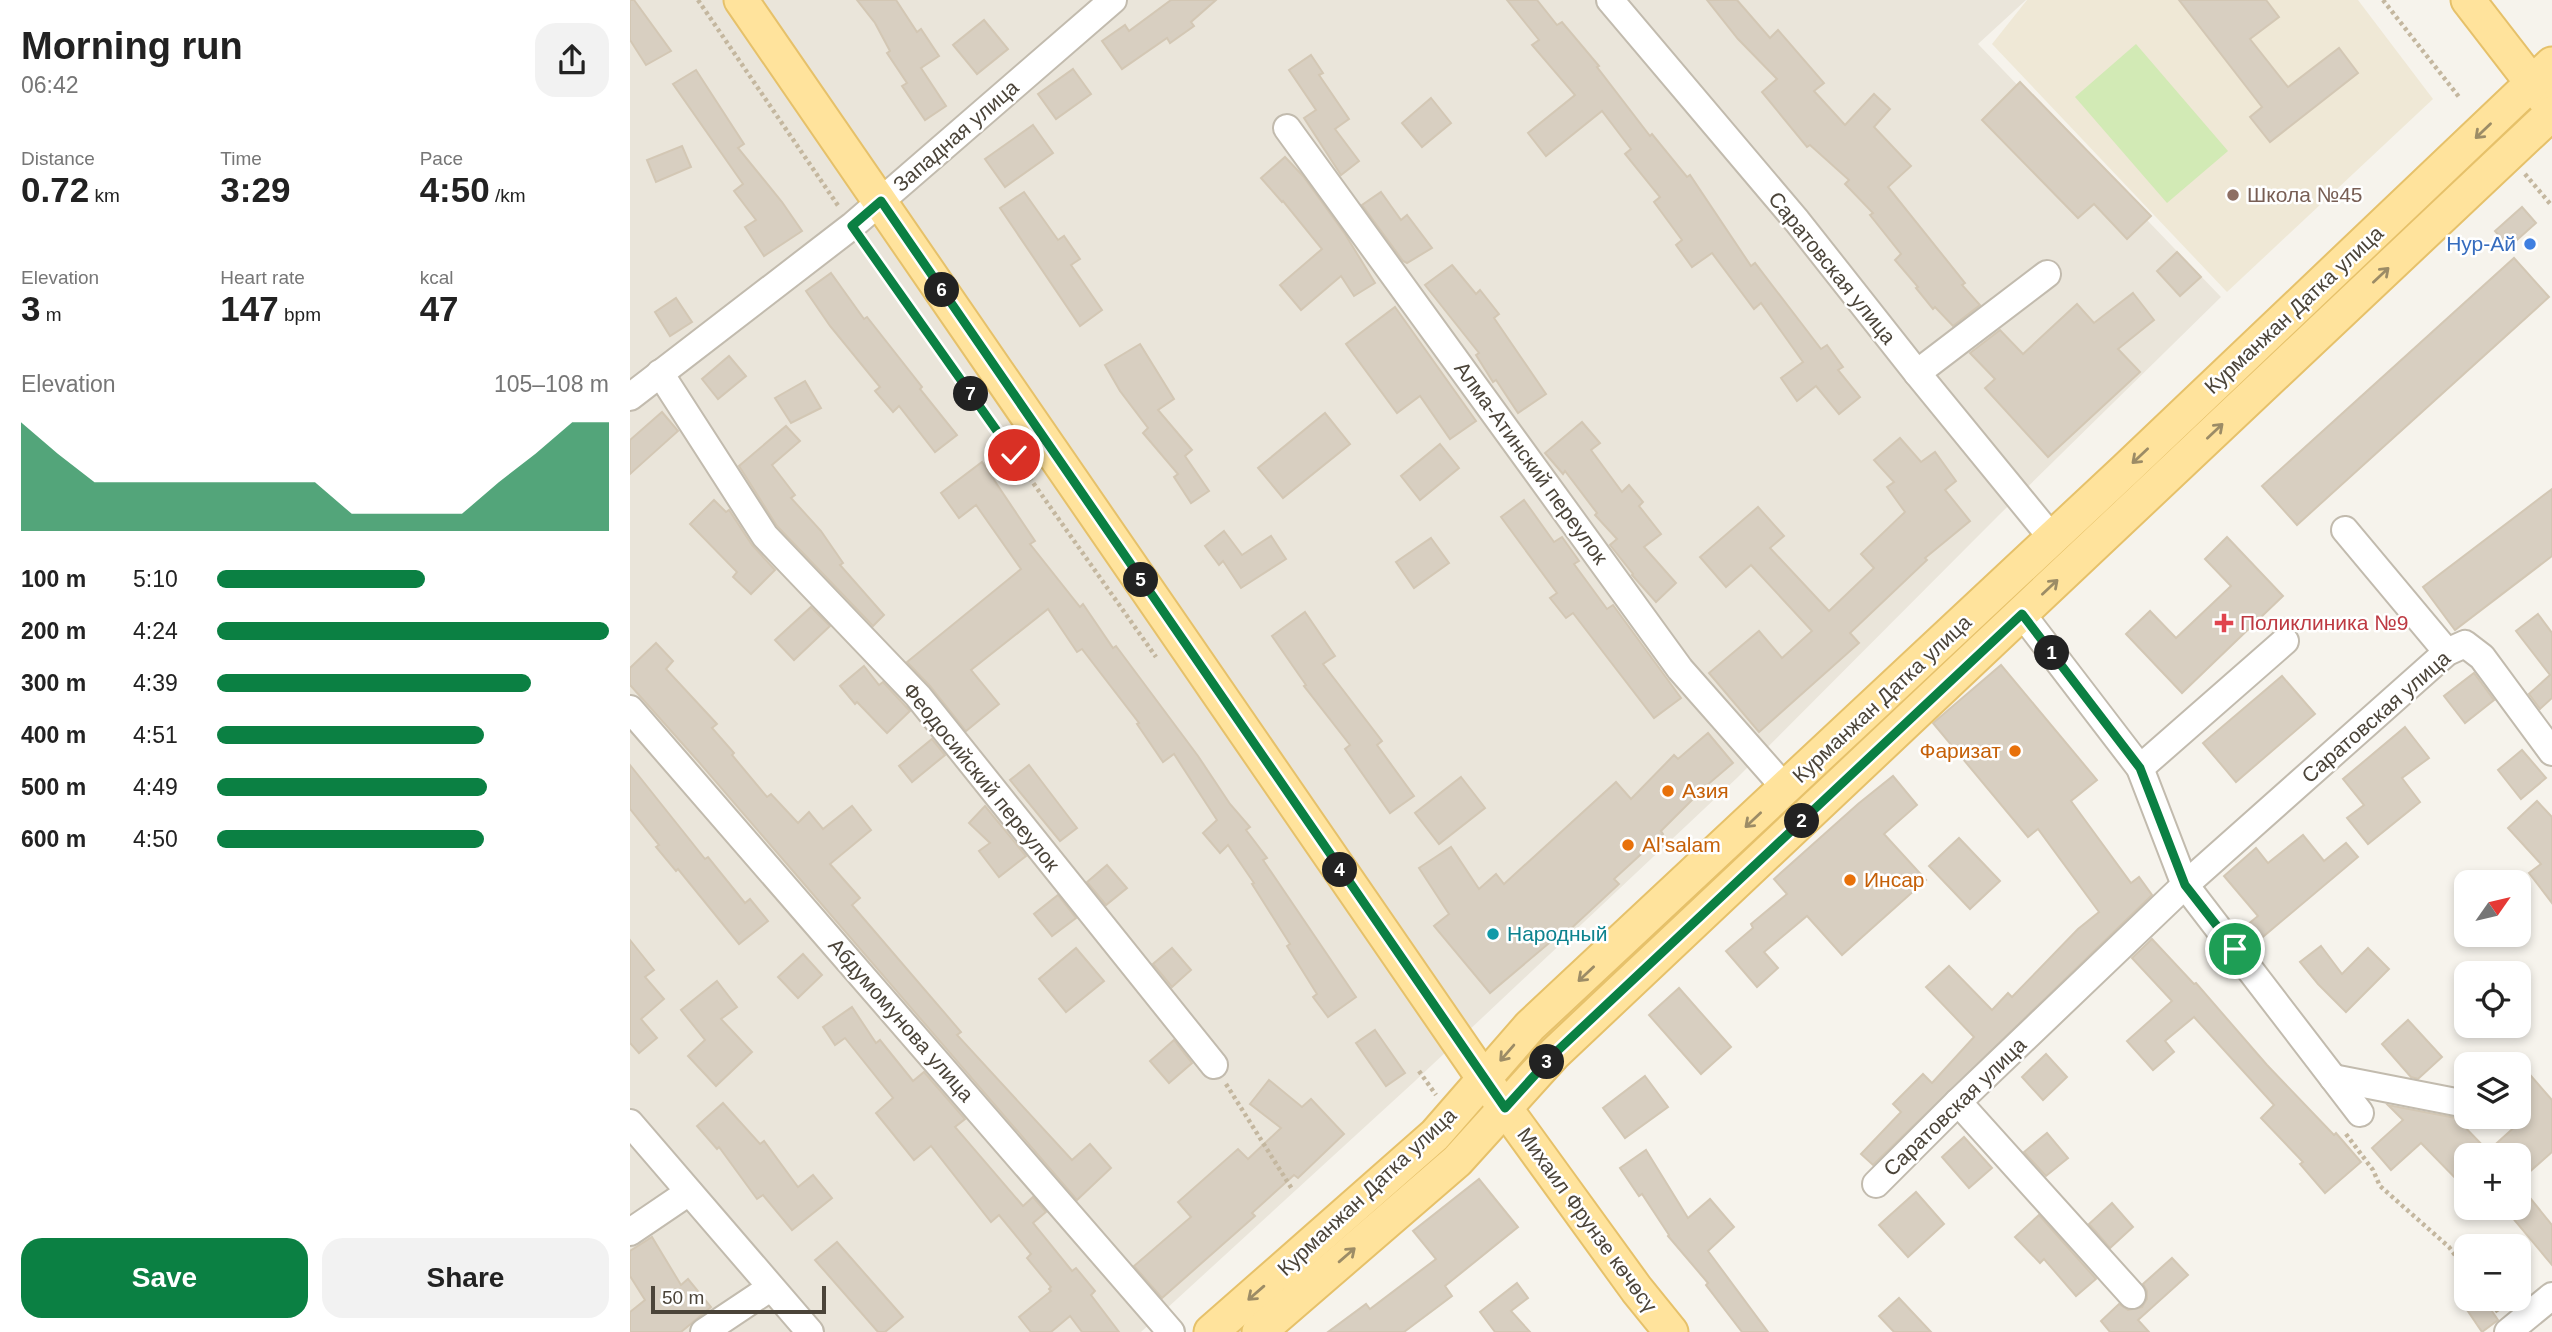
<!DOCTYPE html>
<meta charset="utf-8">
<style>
body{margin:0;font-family:Arial,sans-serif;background:#f2f2f2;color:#222;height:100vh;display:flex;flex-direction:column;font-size:26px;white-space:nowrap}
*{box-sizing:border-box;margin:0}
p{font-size:23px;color:#767676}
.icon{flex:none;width:38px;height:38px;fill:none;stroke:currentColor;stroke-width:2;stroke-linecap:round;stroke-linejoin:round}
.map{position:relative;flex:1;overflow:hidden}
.drawer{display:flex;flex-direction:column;background:#fff;width:630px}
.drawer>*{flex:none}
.needle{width:46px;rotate:56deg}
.fabs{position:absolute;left:1824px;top:870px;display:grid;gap:14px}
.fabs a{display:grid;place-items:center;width:77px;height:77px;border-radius:14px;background:#fff;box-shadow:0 4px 10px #0003;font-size:35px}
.scale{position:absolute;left:21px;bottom:18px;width:175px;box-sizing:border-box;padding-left:7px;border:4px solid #4b4439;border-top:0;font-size:19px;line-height:24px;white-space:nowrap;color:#4b4439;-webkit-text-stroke:5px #fff;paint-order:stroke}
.pin{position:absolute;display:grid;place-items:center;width:60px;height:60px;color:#fff;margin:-30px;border:4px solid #fff;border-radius:50%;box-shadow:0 2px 7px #0007}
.km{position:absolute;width:35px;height:35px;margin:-18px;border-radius:50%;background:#222;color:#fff;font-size:19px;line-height:35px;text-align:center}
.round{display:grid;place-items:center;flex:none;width:74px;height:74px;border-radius:21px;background:#f2f2f2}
.overview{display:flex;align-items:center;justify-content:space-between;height:119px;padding:0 21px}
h1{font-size:38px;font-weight:800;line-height:52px}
.stats{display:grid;grid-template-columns:repeat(3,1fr);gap:10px;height:119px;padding:7px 21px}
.stats div{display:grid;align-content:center}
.stats b{font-size:35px;font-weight:800}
.stats small{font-size:19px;font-weight:400}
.stats p{font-size:19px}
.chart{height:196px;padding:14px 21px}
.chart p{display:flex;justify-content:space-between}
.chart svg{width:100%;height:126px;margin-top:7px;fill:#0b8043;opacity:.7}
.action{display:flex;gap:14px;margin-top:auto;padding:14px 21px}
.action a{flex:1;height:80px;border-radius:21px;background:#0b8043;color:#fff;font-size:28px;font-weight:800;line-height:80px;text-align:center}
.action a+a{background:#f2f2f2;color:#222}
ul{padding:0 21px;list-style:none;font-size:23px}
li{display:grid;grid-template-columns:112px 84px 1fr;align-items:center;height:52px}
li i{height:18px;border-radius:9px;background:#0b8043}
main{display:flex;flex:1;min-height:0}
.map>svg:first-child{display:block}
</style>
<main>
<section class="drawer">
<div class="overview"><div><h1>Morning run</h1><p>06:42</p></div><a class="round"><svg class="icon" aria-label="share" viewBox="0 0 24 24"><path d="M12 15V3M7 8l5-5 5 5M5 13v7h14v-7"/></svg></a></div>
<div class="stats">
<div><p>Distance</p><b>0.72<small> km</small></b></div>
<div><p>Time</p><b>3:29</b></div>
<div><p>Pace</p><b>4:50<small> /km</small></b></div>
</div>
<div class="stats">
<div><p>Elevation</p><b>3<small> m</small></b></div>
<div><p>Heart rate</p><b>147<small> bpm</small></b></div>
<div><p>kcal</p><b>47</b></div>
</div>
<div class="chart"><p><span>Elevation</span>105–108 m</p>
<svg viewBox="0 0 160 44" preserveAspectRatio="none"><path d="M0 44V6L10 17L20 27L30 27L40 27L50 27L60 27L70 27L80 27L90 38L100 38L110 38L120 38L130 27L140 17L150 6L160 6V44z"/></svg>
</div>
<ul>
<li><b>100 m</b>5:10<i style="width:53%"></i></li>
<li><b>200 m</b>4:24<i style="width:100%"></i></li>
<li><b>300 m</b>4:39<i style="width:80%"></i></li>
<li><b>400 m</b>4:51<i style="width:68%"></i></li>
<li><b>500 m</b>4:49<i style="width:69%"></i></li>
<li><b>600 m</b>4:50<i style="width:68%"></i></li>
</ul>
<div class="action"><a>Save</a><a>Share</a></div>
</section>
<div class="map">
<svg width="1922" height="1332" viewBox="0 0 1922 1332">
<rect width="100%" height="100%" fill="#f6f3ec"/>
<!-- residential -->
<polygon fill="#eae5da" points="0,0 1396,0 1348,44 1591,297 1368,516 1108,777 785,1081 511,1332 0,1332"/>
<!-- education -->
<polygon fill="#efe8d6" points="1397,0 1728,0 1803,99 1597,292 1362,44"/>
<!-- green -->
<polygon fill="#d2eab5" points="1506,44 1598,151 1537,203 1445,97"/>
<!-- building -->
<g fill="#d8cfc1" stroke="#d3c7b4" stroke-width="2">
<polygon points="0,0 4,0 41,51 16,65 0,40"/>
<polygon points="227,0 266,0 287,32 291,29 309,56 291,68 316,106 295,120 272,86 277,83 257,53 260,51 245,23"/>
<polygon points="541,0 586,0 561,22 564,26 540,43 537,38 492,69 472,41 495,25 499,31"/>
<polygon points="877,0 907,0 927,25 932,22 969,66 967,67 1020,136 1022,134 1057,177 1060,175 1121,266 1125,263 1191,349 1197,345 1213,367 1208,370 1230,397 1209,414 1186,386 1167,401 1151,378 1173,362 1131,303 1124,309 1082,253 1062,267 1046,245 1052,240 1024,202 1030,197 995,154 1001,149 972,111 916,156 898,133 945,95 902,45 909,40"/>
<polygon points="1077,0 1107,0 1140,38 1148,30 1194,83 1184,91 1215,125 1244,94 1260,109 1244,127 1281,166 1258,187 1335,283 1332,285 1350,305 1323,326 1305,307 1303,309 1286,288 1288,287 1265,260 1271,254 1240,215 1243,213 1215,184 1219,180 1180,145 1177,147 1132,92 1147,79 1108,39"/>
<polygon points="1549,0 1636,0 1649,17 1620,39 1658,87 1709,48 1728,73 1640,142 1620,117 1632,107"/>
<polygon points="354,20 378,49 347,74 323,45"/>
<polygon points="681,55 693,73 689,75 719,119 705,129 729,161 711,175 674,118 686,110 659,70"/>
<polygon points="443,69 461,94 426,119 408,94"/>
<polygon points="66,70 114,144 108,148 152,202 172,231 134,256 115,227 126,220 104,191 113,184 43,84"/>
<polygon points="1390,82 1521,216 1497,239 1464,204 1448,218 1352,120"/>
<polygon points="801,98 821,123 792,147 772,123"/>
<polygon points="403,125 423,153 375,187 355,159"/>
<polygon points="52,146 61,167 26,182 17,160"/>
<polygon points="655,157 673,176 715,234 745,283 724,296 711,276 671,310 650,285 692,249 653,201 652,202 631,178"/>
<polygon points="394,192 428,240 434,236 450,259 441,265 472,310 450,326 370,208"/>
<polygon points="751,192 771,220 777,215 802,248 777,263 773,261 732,205"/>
<polygon points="1892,207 1906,223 1879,247 1865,231"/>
<polygon points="1547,252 1571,277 1550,296 1527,271"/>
<polygon points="1884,258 1919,297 1667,525 1632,486"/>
<polygon points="822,265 846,294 850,290 869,314 864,318 916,394 888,413 866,380 863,382 846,355 849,353 795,285"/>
<polygon points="201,273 234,319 237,317 292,387 290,389 327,435 305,452 269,406 263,412 245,391 250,387 200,326 176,291"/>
<polygon points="1503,293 1524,320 1488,349 1510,372 1418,457 1355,388 1365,379 1340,353 1370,330 1393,354 1447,304 1464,323"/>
<polygon points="46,298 62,322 40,336 25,312"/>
<polygon points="765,307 846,421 820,439 790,396 767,413 716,344"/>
<polygon points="510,344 544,399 528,410 562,450 555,456 579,491 561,503 544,477 548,474 513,433 518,428 490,391 475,365"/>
<polygon points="99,356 116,376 88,399 72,379"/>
<polygon points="175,381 191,408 161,423 145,398"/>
<polygon points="32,412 48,431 0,474 0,440"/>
<polygon points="695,413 720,444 653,498 628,468"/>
<polygon points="952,422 970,443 961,450 992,492 999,485 1013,502 1009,506 1031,534 1014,547 1046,583 1026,602 1002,575 1003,574 980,545 987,539 965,515 967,513 935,471 933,474 915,453"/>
<polygon points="156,426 170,441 142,465 165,495 161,498 191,531 213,563 210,565 254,615 243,626 147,526 109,466"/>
<polygon points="1270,438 1291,462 1305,452 1326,481 1315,490 1340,521 1295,558 1297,560 1220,633 1229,643 1129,732 1079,673 1129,631 1152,658 1182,631 1121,565 1096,587 1070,557 1128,507 1154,536 1140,548 1199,611 1244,568 1231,554 1275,512 1257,487 1264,482 1244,460"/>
<polygon points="810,444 829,468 790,500 771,476"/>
<polygon points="352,462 405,541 400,544 450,607 453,604 483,648 486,646 568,756 600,804 620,827 616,830 637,858 633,860 726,997 698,1017 683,997 687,994 657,946 660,944 622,884 624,883 598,845 590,853 573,833 587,820 544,754 533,762 507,724 509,723 452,649 447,652 418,609 341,670 369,704 336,731 300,686 277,662 391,569 346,505 329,518 311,493"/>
<polygon points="1922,489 1922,556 1825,630 1793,587"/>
<polygon points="84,500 96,512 99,510 122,545 145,570 121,594 103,577 107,572 60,524"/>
<polygon points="894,500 924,542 932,537 949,561 944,564 977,609 983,605 1051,698 1024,718 943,613 936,618 920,598 927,593 871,517"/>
<polygon points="594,531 612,555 641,536 656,559 611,588 593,561 589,565 575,546"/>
<polygon points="1597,537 1653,596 1552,693 1496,634 1520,611 1546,638 1601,586 1575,559"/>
<polygon points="801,538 819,563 784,588 766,562"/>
<polygon points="181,607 200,626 164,660 145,640"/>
<polygon points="675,612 705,656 693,664 752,741 747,745 784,796 760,813 715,749 720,745 674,686 676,685 642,636"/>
<polygon points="1908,614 1922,633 1922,698 1910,709 1899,694 1920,675 1886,631"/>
<polygon points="26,643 43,661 36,669 87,724 82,728 104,753 102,755 137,797 141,794 168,823 179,812 193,829 222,806 241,830 200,864 230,898 222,905 331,1032 327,1035 442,1160 460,1144 481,1168 447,1200 68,761 0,685 0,668"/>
<polygon points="1371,665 1467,780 1441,801 1501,883 1509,877 1522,895 1243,1165 1231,1154 1271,1112 1263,1104 1293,1074 1302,1083 1344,1037 1296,987 1319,966 1362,1010 1378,993 1382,997 1448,929 1469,912 1408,829 1398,837 1303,723"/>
<polygon points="234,666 249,685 253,682 280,711 257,733 227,702 225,704 210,686"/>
<polygon points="1844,673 1864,700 1835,723 1814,696"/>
<polygon points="1652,676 1685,714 1606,782 1573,743"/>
<polygon points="1775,727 1799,758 1772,778 1790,802 1738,844 1717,818 1734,805 1713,779"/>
<polygon points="1078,733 1103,763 1076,786 1031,831 1033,834 984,879 989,884 933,936 931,933 860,993 804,926 819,914 789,868 821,847 849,889 866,874 874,884 986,782 1001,799 1044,755 1048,759"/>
<polygon points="302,739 315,755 282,782 269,766"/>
<polygon points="1892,750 1916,778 1891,799 1868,770"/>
<polygon points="0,765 75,859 78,857 115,903 120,899 138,921 109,944 48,869 46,871 26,847 29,845 0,809"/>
<polygon points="399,765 447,828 430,841 380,780"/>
<polygon points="1263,776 1287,805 1254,834 1296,880 1212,955 1177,916 1134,952 1148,968 1127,987 1096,951 1123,928 1121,924 1157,894 1144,879 1228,804"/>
<polygon points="831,777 855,808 809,844 785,813"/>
<polygon points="1907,801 1922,817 1922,903 1899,873 1911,864 1878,828"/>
<polygon points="355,806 396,856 369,877 349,851 360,843 339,823"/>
<polygon points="1673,835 1694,861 1716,843 1728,857 1628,941 1616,926 1628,916 1594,876 1626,848 1638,863"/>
<polygon points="1329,838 1370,881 1340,909 1299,866"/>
<polygon points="477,865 497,888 476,905 457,882"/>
<polygon points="428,895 446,918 422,936 404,914"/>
<polygon points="1522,939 1564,984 1566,983 1637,1065 1704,1135 1706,1133 1731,1162 1695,1193 1670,1164 1673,1162 1631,1118 1644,1105 1564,1017 1535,1041 1544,1052 1523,1070 1497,1041 1542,1001 1502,958"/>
<polygon points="0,940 24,970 15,977 34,999 11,1019 27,1038 9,1053 0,1043"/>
<polygon points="1691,946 1712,974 1738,948 1759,969 1716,1012 1688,984 1670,962"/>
<polygon points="446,948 474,981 436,1012 409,979"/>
<polygon points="542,948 561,970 542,987 523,964"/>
<polygon points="173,954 192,975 168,998 148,977"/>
<polygon points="87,981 107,1007 91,1019 122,1052 86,1086 58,1056 75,1040 51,1010"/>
<polygon points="1049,988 1101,1047 1071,1074 1019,1015"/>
<polygon points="222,1007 246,1043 250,1040 283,1081 294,1072 335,1119 325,1127 393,1206 403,1197 416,1212 403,1223 442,1271 446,1268 465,1291 461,1295 489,1332 452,1332 440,1316 421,1332 401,1332 389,1317 421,1291 419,1289 421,1287 397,1258 401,1254 369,1215 361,1222 301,1146 284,1160 246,1113 263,1098 215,1038 205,1045 193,1027"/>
<polygon points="1778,1020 1812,1057 1788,1079 1781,1077 1752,1044"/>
<polygon points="745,1030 775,1073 756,1086 726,1043"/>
<polygon points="544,1040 562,1063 539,1083 520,1061"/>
<polygon points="1416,1054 1437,1077 1413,1100 1392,1077"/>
<polygon points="1888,1061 1922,1100 1922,1152 1897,1174 1888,1164 1888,1155 1836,1155 1836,1189 1791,1143 1761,1170 1742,1148 1773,1120 1758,1105 1826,1118 1858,1151 1889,1123"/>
<polygon points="1015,1076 1038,1107 995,1138 973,1108"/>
<polygon points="639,1080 672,1107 681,1099 714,1134 668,1178 664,1175 622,1213 625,1216 532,1298 504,1266 561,1217 548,1202 608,1149 618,1159 651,1128 620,1104"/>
<polygon points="93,1103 130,1144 134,1141 168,1187 183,1175 202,1198 162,1230 133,1195 127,1199 89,1147 87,1149 67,1126"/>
<polygon points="1417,1133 1438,1158 1416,1176 1394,1152"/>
<polygon points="1334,1137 1362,1168 1339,1188 1312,1157"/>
<polygon points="1016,1150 1058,1218 1080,1199 1104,1227 1078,1251 1138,1332 1112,1332 1076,1285 1078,1283 1038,1236 1039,1235 1012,1194 1009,1196 990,1168"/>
<polygon points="849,1179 888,1227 815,1286 822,1296 774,1332 698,1332 736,1304 740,1309 806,1259 783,1231"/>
<polygon points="1286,1192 1314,1224 1278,1257 1249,1225"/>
<polygon points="1896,1193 1922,1225 1922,1265 1876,1210 1879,1208 1888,1208 1888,1200"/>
<polygon points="1482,1203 1503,1227 1480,1248 1459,1224"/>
<polygon points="1409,1215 1466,1279 1446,1296 1414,1259 1410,1263 1385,1237"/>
<polygon points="22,1237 51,1285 58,1279 81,1307 51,1332 0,1332 0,1312 15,1300 0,1276 0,1251"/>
<polygon points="207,1242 273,1317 255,1332 248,1332 185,1260"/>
<polygon points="1542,1258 1558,1275 1508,1320 1519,1332 1480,1332 1471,1321 1489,1304 1498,1310 1512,1307 1517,1299 1517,1291 1513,1284"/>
<polygon points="887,1283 898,1298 881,1311 900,1332 865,1332 850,1312"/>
<polygon points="1269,1298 1301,1332 1264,1332 1249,1316"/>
<polygon points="1829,1298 1853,1298 1868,1320 1852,1332"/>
</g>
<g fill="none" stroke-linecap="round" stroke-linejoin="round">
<!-- minor casing -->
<g stroke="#c2bbae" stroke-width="30">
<g id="minor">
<polyline points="980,0 1167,221 1287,373 1422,538"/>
<polyline points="657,128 1050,669 1156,789"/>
<polyline points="30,373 135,536 288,696 584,1065"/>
<polyline points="1287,373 1417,274"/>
<polyline points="0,397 222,226 483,0"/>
<polyline points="1715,530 1817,652"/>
<polyline points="1392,614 1510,768 1555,885 1730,1113"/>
<polyline points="0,709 541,1332"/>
<polyline points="1510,768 1655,641"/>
<polyline points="1703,1078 1836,1104"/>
<polyline points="1328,1102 1502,1295"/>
<polyline points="0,1123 180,1332"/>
<polyline points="1246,1184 1328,1102 1555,885 1817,652 1835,644 1852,657 1922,752"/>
<polyline points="0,1232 59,1192"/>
<polyline points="74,1332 140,1288"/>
<polyline points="1878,1332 1922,1296"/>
</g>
</g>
<!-- major casing -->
<g stroke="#e6c16a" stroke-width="37">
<g id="major">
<polyline points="111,0 854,1079 1007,1290 1041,1332"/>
<polyline points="1838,0 1916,101"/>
<polyline points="581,1332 805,1135 900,1026 1495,470 1922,64"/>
<polyline points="629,1332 827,1161 924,1054 1922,113"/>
</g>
</g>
<!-- path -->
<g stroke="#c4b79f" stroke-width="4.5" stroke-dasharray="3.5 3.5" stroke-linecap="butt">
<polyline points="68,0 209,207"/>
<polyline points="1753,0 1829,97"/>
<polyline points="1895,174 1922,206"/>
<polyline points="234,243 526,657"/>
<polyline points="789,1071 806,1095"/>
<polyline points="596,1084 662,1189"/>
<polyline points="1716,1134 1743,1170 1750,1186 1819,1247 1836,1270"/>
<polyline points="1858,1298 1868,1312"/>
</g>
<!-- minor -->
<use href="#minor" stroke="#fff" stroke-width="26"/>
<!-- major -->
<use href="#major" stroke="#ffe39c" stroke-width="33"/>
</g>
<!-- one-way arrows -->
<defs><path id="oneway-shaft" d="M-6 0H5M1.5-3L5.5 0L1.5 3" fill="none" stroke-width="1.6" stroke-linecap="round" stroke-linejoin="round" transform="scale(1.75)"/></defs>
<g stroke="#9c8c66">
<use href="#oneway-shaft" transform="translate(1853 131) rotate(136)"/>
<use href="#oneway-shaft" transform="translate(1751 275) rotate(-43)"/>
<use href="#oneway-shaft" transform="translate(1585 431) rotate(-43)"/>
<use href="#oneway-shaft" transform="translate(1510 456) rotate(137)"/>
<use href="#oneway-shaft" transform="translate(1420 587) rotate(-43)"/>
<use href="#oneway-shaft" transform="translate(1123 820) rotate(137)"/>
<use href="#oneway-shaft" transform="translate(956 974) rotate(137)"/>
<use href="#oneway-shaft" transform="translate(877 1053) rotate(131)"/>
<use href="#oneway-shaft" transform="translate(717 1255) rotate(-41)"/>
<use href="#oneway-shaft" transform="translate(626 1293) rotate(139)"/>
</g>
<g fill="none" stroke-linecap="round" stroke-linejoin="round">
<!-- route casing -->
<g stroke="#fff" stroke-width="14">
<polyline id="route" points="384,455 222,226 251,201 875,1108 924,1054 1392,614 1510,768 1555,885 1605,949"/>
</g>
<!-- route -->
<use href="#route" stroke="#0b8043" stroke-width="9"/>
</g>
<!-- markers -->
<circle fill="#8d6e63" stroke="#fff" stroke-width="2.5" cx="1603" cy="195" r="7"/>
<circle fill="#3f7fe0" stroke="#fff" stroke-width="2.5" cx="1900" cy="244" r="7"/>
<path fill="#e0444e" stroke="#fff" stroke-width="2.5" d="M1590.5 612.5h7v7h7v7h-7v7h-7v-7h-7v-7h7z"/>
<g fill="#e8710a" stroke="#fff" stroke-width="2.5">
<circle cx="1385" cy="751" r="7"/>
<circle cx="1038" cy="791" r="7"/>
<circle cx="998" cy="845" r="7"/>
<circle cx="1220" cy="880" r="7"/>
</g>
<circle fill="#0f9aa8" stroke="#fff" stroke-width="2.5" cx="863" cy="934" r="7"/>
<g text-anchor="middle" stroke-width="5" stroke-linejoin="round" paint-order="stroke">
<!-- street labels -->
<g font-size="21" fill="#4b4439" stroke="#fff">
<text transform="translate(326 136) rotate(-41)" y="7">Западная улица</text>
<text transform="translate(1202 268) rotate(51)" y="7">Саратовская улица</text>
<text transform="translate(1664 310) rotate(-43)" y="7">Курманжан Датка улица</text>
<text transform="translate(901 463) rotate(54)" y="7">Алма-Атинский переулок</text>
<text transform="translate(1252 699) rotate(-43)" y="7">Курманжан Датка улица</text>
<text transform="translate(1746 717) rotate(-41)" y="7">Саратовская улица</text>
<text transform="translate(351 777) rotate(51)" y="7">Феодосийский переулок</text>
<text transform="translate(271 1020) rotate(49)" y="7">Абдумомунова улица</text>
<text transform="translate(1325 1107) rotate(-44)" y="7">Саратовская улица</text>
<text transform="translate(737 1192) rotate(-43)" y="7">Курманжан Датка улица</text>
<text transform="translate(957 1220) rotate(54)" y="7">Михаил Фрунзе көчөсү</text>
</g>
<!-- education labels -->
<g font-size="21" fill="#785e54" stroke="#fff" text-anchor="start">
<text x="1617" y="202">Школа №45</text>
</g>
<!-- shop labels -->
<g font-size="21" fill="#366cbe" stroke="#fff" text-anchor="end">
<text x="1886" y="251">Нур-Ай</text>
</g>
<!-- health labels -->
<g font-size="21" fill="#be3a42" stroke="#fff" text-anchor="start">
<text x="1610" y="630">Поликлиника №9</text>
</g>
<!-- food labels -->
<g font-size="21" fill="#c56008" stroke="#fff" text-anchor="start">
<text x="1371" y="758" text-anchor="end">Фаризат</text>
<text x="1052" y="798">Азия</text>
<text x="1012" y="852">Al'salam</text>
<text x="1234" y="887">Инсар</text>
</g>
<!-- culture labels -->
<g font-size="21" fill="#0d838f" stroke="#fff" text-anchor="start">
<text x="877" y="941">Народный</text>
</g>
</g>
</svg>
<div class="fabs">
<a><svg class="needle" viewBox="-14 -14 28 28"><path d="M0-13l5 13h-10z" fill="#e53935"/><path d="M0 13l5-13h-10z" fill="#767676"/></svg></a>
<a><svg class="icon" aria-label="locate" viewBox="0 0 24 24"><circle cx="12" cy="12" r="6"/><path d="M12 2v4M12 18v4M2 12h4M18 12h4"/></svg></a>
<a><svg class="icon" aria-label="layers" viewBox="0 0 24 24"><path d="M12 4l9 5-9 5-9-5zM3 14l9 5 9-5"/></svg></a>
<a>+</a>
<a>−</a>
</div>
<div class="scale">50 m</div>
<div class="pin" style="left:1605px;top:949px;background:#1e9e55"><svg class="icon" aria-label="arrive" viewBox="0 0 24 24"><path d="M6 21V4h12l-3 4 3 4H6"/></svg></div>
<div class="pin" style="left:384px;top:455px;background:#d93025"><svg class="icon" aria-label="check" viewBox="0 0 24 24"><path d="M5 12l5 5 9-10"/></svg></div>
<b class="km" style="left:1422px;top:653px">1</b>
<b class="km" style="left:1172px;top:821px">2</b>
<b class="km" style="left:917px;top:1062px">3</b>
<b class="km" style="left:710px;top:870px">4</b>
<b class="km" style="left:511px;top:580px">5</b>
<b class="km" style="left:312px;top:290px">6</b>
<b class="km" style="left:341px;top:394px">7</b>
</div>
</main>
